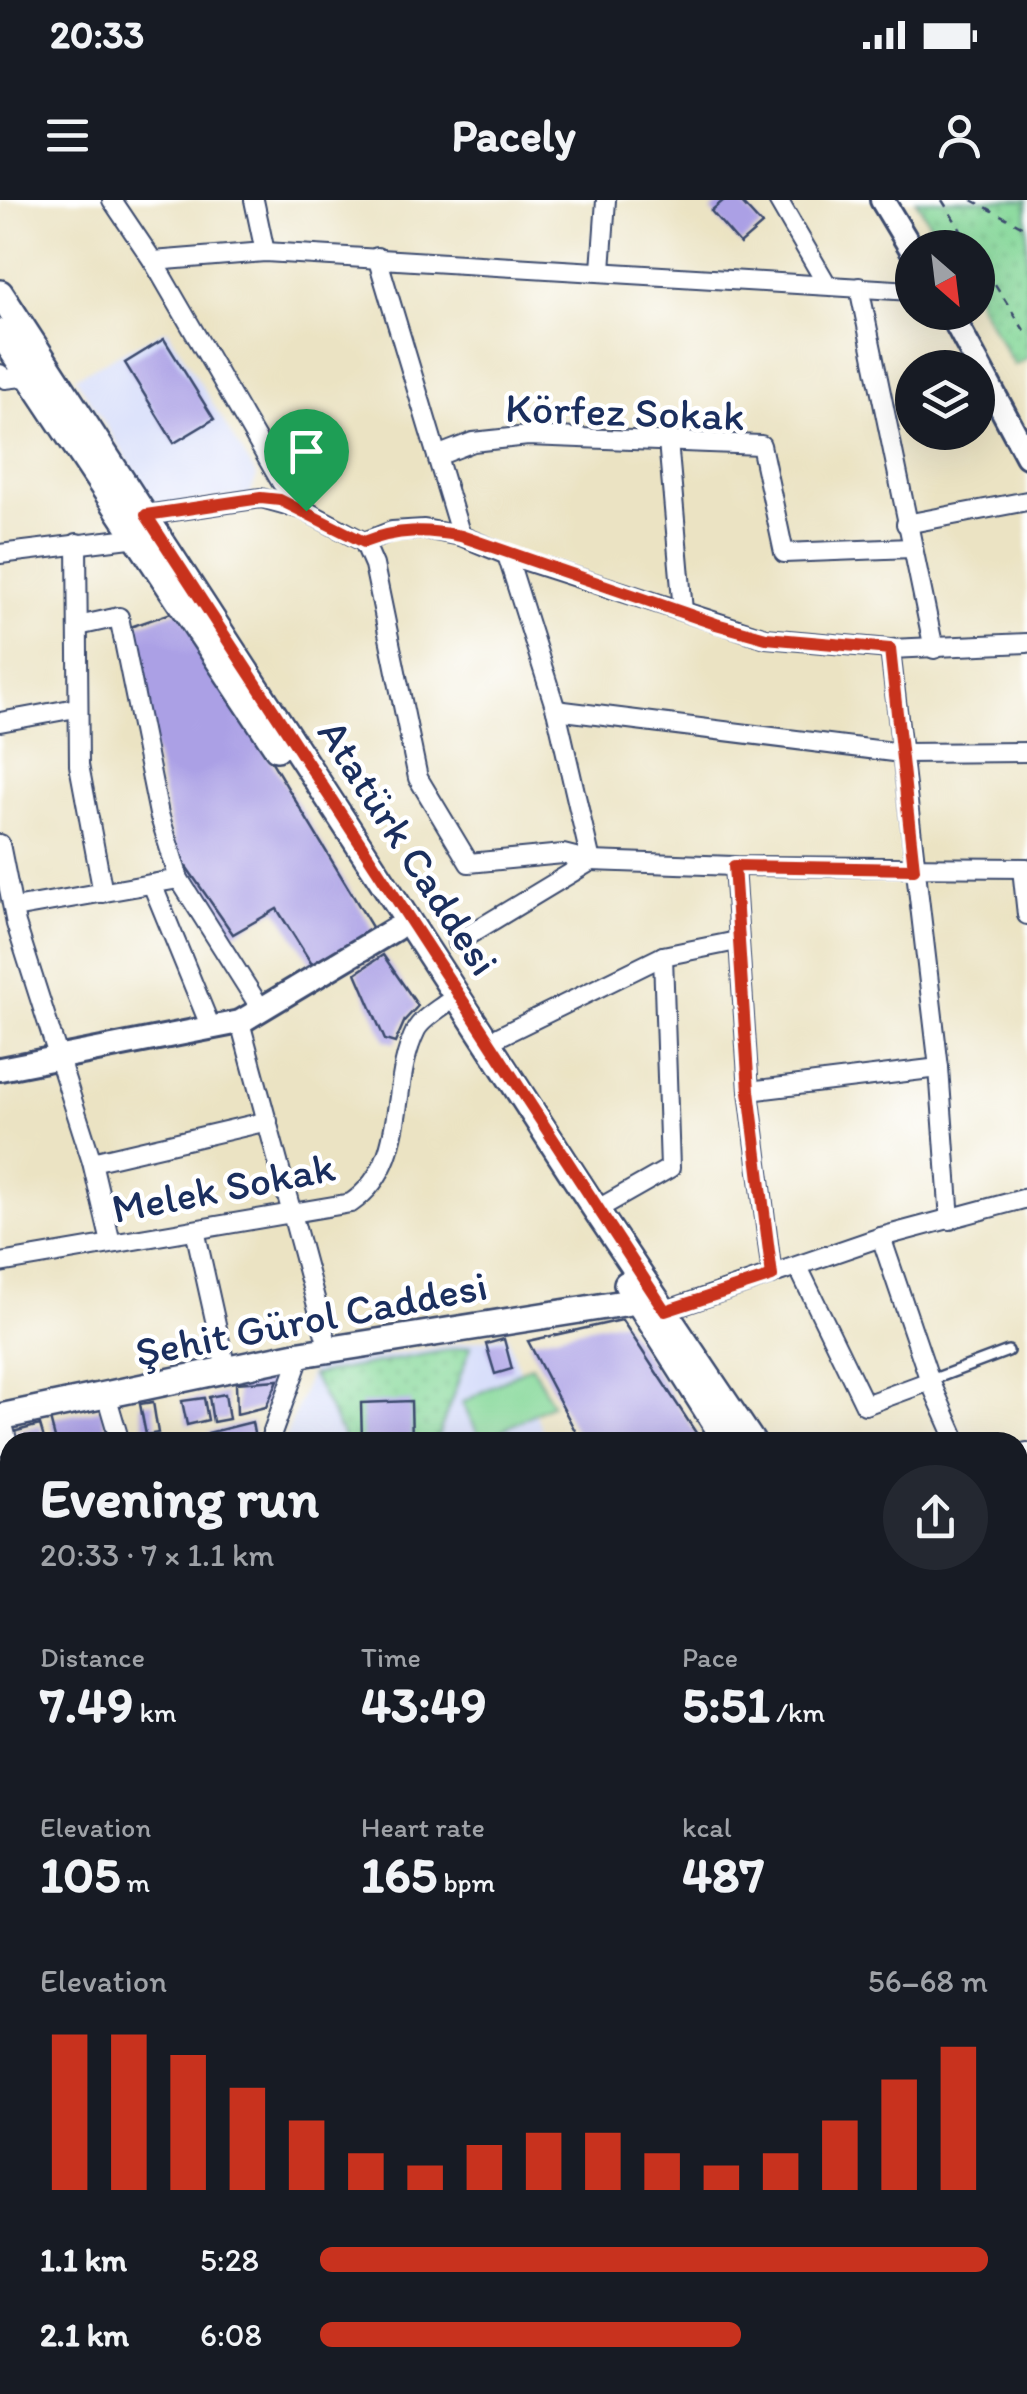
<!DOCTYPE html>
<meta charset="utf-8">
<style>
body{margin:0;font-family:Itim,sans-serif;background:#242831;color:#f1f3f6;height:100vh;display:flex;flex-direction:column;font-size:38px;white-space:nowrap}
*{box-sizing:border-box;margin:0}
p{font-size:32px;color:#9ea1a6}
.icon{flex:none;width:55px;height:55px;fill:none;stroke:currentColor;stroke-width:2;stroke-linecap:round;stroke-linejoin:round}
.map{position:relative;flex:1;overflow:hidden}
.drawer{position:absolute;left:0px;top:1232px;width:1028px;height:962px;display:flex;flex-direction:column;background:#171b24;border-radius:30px 30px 0 0;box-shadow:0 10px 40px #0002}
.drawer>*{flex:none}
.needle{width:65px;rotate:152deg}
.tools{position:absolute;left:895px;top:30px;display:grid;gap:20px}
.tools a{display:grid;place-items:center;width:100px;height:100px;border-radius:50%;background:#171b24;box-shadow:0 10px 40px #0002;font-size:50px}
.pin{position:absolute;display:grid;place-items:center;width:85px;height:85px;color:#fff;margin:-102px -42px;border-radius:50% 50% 50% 0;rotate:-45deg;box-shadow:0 0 10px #0007}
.pin .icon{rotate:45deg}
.round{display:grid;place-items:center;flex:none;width:105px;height:105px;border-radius:52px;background:#242831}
.head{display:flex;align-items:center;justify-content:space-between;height:170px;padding:0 40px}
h1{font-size:55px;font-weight:700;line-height:75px}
.metrics{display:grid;grid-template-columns:repeat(3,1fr);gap:15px;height:170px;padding:10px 40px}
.metrics div{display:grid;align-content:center}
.metrics b{font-size:50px;font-weight:700}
.metrics small{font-size:28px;font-weight:400}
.metrics p{font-size:28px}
.chart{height:280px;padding:20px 40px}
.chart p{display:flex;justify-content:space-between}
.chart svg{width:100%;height:180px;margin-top:10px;stroke:#c8321e;stroke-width:6}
ul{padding:0 40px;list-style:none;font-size:32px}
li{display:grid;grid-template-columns:160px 120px 1fr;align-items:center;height:75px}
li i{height:25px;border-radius:12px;background:#c8321e}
.status{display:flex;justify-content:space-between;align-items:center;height:70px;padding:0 50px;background:#171b24;direction:ltr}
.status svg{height:28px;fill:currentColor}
header{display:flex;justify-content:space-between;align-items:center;height:130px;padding:0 40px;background:#171b24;font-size:45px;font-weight:700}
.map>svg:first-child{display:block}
</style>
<div class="status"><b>20:33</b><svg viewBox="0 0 49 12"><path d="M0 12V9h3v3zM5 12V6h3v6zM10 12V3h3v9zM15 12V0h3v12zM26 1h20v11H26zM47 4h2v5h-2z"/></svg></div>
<header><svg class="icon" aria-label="menu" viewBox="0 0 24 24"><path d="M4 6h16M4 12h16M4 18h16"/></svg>Pacely<svg class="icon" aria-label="person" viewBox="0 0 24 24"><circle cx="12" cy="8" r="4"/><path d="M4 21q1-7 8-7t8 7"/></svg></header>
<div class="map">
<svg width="1027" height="2194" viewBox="0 0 1027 2194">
<defs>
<pattern id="park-dots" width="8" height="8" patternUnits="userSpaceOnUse" patternTransform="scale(2.5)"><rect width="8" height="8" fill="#85d899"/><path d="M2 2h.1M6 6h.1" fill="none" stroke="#72ba86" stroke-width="1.8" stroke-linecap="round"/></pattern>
</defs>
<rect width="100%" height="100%" fill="#fff"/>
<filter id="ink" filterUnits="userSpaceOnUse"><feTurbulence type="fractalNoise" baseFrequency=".01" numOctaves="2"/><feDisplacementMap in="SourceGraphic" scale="20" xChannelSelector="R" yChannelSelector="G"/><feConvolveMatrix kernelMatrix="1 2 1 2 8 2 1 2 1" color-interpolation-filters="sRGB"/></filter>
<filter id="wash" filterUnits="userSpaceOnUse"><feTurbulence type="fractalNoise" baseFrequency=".0048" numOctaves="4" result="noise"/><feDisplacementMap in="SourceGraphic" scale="40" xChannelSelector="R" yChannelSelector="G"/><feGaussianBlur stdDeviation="2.25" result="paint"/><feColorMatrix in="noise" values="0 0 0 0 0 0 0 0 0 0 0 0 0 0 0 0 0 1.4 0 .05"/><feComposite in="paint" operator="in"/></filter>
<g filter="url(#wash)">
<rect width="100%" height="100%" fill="#ebe3c3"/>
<!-- built -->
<g fill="#d1d9f9">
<polygon points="167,129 257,276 250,294 156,305 75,177"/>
<polygon points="507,1135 546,1242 284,1242 312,1168"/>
</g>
<!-- park -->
<g fill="url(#park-dots)" stroke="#50847c" stroke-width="2.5">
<polygon points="916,0 1027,0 1027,158 1014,165 978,103 978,48 944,47"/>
<polygon points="471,1146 436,1242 346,1242 312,1175"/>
</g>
<!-- garden -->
<polygon fill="#85d899" stroke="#50847c" stroke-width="2.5" points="532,1165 552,1204 482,1241 462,1203"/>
<g id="blocks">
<!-- building -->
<g fill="#aba0e5">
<polygon points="724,0 739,0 762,25 740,44 711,11"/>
<polygon points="164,139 214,219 174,243 125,163"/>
<polygon points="180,410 375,732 313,766 277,709 233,734 176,652 127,428"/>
<polygon points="383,755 418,806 405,820 395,843 385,840 356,773"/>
<polygon points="622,1120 702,1242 581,1242 528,1141"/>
<polygon points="504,1139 512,1169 495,1174 486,1144"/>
<polygon points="278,1180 266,1207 237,1214 236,1183"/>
<polygon points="225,1194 229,1219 213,1222 209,1197"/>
<polygon points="204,1198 208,1220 187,1225 182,1201"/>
<polygon points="411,1201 412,1242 362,1242 361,1203"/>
<polygon points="153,1202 158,1233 146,1235 140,1204"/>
<polygon points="102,1209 109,1242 56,1242 50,1219"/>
<polygon points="252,1222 255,1239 210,1242 208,1233"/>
<polygon points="40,1225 45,1242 16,1242 13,1232"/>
<polygon points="10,1382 10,1406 0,1410 0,1384"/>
<polygon points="0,1439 10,1458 10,1478 0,1482"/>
<polygon points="0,1510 10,1527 10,1541 0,1547"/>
<polygon points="283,2185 465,2185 454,2194 272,2194"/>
</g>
</g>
</g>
<g filter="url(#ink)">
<use href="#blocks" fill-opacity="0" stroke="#3a4a6d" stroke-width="2.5"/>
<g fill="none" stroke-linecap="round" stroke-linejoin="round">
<!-- service casing -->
<g stroke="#3a4a6d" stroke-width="14">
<g id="service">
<polyline points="931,1180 1008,1151"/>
<polyline points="1018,1383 1027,1382"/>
<polyline points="1018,1554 1027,1561"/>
<polyline points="215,2194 220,2185"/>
<polyline points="227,2194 232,2185"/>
</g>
</g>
<!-- minor casing -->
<g stroke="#3a4a6d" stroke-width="22">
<g id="minor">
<polyline points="112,0 153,61 281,282 306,311 364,342 374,365 418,578 469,663 563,654 591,661 734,666 1027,668"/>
<polyline points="254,0 265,52"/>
<polyline points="778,0 826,83"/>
<polyline points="377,57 461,336"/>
<polyline points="153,61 265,52 912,91"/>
<polyline points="601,70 606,0"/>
<polyline points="859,87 934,449"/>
<polyline points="0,174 5,179 30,176"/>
<polyline points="668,241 683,411"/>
<polyline points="437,256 473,242 528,236 761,245 784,353 911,348"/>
<polyline points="146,315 261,298 301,309"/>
<polyline points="906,324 1027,301"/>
<polyline points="364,342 392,331 424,329 461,336 507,355 766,438 890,449 1027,443"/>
<polyline points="77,343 79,565 103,693"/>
<polyline points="0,354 138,337"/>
<polyline points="507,355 556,510 591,661"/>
<polyline points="78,426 119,417 159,614 179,679 261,809"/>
<polyline points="890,449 939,868 950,1020"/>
<polyline points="556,510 901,553 1027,552"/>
<polyline points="0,522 76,508"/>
<polyline points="0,644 16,724 92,962 111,1043"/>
<polyline points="734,666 749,891 772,1075"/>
<polyline points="1022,668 1027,715"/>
<polyline points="152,684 211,828"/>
<polyline points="14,708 179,679"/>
<polyline points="457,742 591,661"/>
<polyline points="240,822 329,1150"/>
<polyline points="486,843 663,756 737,741"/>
<polyline points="749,891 939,868"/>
<polyline points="92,962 268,921"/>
<polyline points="596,1010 670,968 663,756"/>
<polyline points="195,1030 226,1169"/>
<polyline points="881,1037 930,1181 957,1242"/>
<path d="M 0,1063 L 351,1003 C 410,962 388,887 416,830 C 421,820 436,811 445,804"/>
<polyline points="798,1067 865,1205 930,1181"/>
<polyline points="656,1108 665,1111 881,1037 1027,998"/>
<polyline points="107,1198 120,1242"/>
<polyline points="1,1217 10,1251"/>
<polyline points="269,1242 301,1154"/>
<polyline points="1018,1254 1027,1252"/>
<polyline points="0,1423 10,1419"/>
<polyline points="0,1590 10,1584"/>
<polyline points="0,1715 10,1709"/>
<polyline points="0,1760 10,1759"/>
<polyline points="1018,1844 1027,1837"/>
<polyline points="1018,1914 1027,1908"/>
<polyline points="1018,1967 1026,1978"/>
<polyline points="1018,2039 1027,2034"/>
<polyline points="0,2117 10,2100"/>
<polyline points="1018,2138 1027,2133"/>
<polyline points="612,2185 619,2194"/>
<polyline points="667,2194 687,2185"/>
<polyline points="914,2194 931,2185"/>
</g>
</g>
<!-- tertiary casing -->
<g stroke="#3a4a6d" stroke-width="28">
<g id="tertiary">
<polyline points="882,0 912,50"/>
<polyline points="950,112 1027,256"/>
<polyline points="0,869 240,822 395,729"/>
</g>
</g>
<!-- secondary casing -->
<g stroke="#3a4a6d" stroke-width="30">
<g id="secondary">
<polyline points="0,93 596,1010 752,1242"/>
<polyline points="0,132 277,548"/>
<polyline points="627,1084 727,1242"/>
<polyline points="0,1217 301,1154 637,1101"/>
<polyline points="1018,1647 1027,1660"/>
<polyline points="1018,1686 1027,1701"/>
<polyline points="1018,1766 1027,1758"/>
<polyline points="1018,1790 1027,1783"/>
<polyline points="508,2194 519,2185"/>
</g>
</g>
<!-- path -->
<g stroke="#3a4a6d" stroke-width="2.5" stroke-dasharray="8 8" stroke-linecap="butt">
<polyline points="942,0 972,48"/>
<polyline points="972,0 1027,29"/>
<polyline points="978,57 1027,135"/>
</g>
<!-- service -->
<use href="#service" stroke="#fff" stroke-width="9"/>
<!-- minor -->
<use href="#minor" stroke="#fff" stroke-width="18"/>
<!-- tertiary -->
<use href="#tertiary" stroke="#fff" stroke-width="22"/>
<!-- secondary -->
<use href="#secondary" stroke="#fff" stroke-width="25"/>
</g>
</g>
<g fill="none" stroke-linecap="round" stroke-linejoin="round" filter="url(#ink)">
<!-- route casing -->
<g stroke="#fff" stroke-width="20">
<path id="route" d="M 261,298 L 280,300 L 364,342 C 398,329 425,329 461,336 L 716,424 L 766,438 L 890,449 L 914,669 L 734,666 L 749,891 L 772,1076 L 665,1111 L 146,315 Z"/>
</g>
<!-- route -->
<use href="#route" stroke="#c8321e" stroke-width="12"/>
</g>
<g text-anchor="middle" stroke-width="9" stroke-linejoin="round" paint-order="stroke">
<!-- street labels -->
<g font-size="42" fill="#1b2f5e" stroke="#fff">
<text transform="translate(625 211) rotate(2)" y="15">Körfez Sokak</text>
<text transform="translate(409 647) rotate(57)" y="15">Atatürk Caddesi</text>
<text transform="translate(223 987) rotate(-11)" y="15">Melek Sokak</text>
<text transform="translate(311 1118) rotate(-11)" y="15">Şehit Gürol Caddesi</text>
</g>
</g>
</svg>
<div class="tools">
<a><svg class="needle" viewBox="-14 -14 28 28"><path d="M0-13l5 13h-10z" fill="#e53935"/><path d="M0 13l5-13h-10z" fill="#9ea1a6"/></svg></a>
<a><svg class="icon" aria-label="layers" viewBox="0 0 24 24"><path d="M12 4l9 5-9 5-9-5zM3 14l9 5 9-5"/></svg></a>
</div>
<div class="pin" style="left:306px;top:311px;background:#1e9e55"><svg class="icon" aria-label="arrive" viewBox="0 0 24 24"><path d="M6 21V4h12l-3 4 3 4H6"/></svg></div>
<section class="drawer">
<div class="head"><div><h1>Evening run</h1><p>20:33 · 7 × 1.1 km</p></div><a class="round"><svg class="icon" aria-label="share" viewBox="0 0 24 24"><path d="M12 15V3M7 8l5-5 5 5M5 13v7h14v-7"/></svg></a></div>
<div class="metrics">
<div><p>Distance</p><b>7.49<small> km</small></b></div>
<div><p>Time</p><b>43:49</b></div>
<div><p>Pace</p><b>5:51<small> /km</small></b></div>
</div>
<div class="metrics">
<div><p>Elevation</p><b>105<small> m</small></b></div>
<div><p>Heart rate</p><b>165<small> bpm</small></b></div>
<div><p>kcal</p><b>487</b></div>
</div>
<div class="chart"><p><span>Elevation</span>56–68 m</p>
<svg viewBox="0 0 160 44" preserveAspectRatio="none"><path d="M5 44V6M15 44V6M25 44V11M35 44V19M45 44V27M55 44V35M65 44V38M75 44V33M85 44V30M95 44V30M105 44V35M115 44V38M125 44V35M135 44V27M145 44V17M155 44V9"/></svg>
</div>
<ul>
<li><b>1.1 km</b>5:28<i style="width:100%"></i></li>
<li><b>2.1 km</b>6:08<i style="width:63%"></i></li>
</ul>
</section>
</div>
